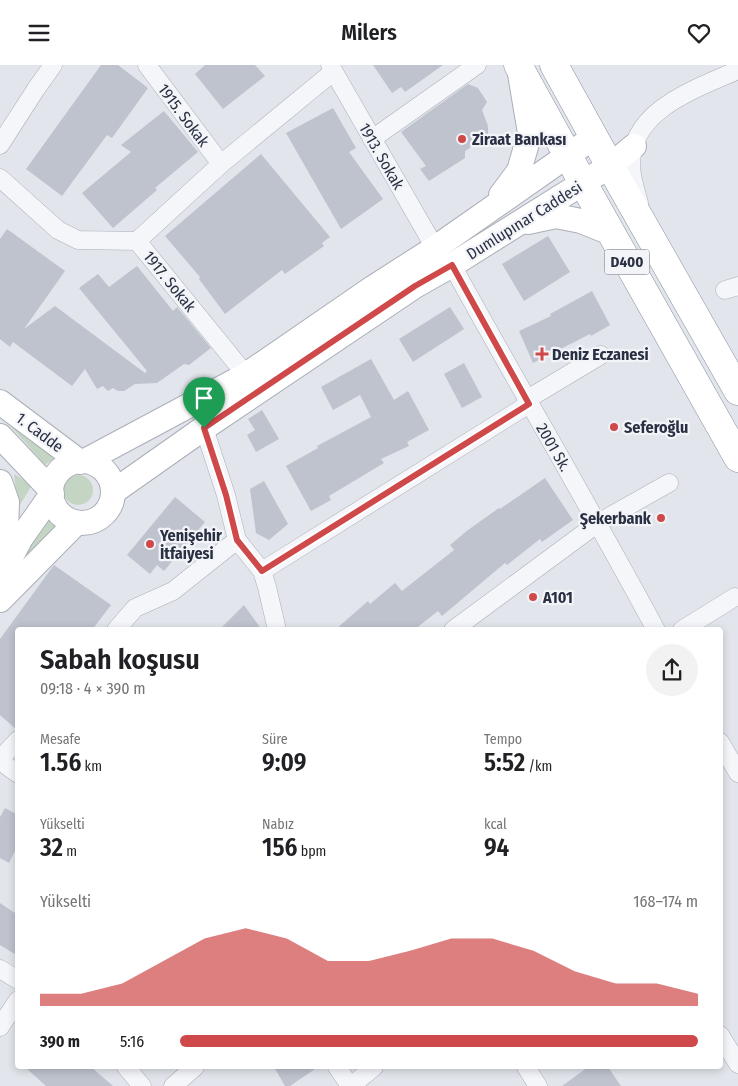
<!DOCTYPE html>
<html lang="tr">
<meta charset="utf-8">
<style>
body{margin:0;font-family:"Fira Sans Condensed",sans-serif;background:#f2f2f2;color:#202124;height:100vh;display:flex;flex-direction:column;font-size:19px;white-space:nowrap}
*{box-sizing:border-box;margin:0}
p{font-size:16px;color:#757577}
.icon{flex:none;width:28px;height:28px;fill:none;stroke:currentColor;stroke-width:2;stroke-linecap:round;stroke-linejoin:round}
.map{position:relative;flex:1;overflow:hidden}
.panel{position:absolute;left:15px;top:562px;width:708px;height:442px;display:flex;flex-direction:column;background:#fff;border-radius:5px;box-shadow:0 2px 8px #0003}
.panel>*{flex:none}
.pin{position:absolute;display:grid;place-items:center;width:42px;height:42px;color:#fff;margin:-51px -21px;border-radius:50% 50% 50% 0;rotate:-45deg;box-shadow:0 0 5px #0007}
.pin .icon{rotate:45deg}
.round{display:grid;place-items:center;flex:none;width:52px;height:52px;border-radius:26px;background:#f2f2f2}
.headline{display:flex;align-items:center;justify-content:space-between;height:85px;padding:0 25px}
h1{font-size:28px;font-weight:600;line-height:38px}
.figures{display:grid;grid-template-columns:repeat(3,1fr);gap:8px;height:85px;padding:5px 25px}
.figures div{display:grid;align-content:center}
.figures b{font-size:25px;font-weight:600}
.figures small{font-size:14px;font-weight:400}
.figures p{font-size:14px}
.chart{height:140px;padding:10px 25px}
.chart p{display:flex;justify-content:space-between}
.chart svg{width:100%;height:90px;margin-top:5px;fill:#cf484a;opacity:.7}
ul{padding:0 25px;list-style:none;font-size:16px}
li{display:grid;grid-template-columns:80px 60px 1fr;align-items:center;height:38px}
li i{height:12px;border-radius:6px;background:#cf484a}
header{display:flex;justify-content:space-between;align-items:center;height:65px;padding:0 25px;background:#fff;font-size:22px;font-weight:600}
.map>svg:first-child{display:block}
</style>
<header><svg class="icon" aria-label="menu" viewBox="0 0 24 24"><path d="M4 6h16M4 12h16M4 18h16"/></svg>Milers<svg class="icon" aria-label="heart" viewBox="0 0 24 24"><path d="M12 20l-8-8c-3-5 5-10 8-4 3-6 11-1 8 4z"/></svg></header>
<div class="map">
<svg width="738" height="1021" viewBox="0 0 738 1021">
<rect width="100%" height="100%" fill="#e2e5eb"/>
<!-- green -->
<g fill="#c5d5c3">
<polygon points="0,349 63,387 45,400"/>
<polygon points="14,409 32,420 18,443"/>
<circle cx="78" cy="425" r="15"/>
<polygon points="45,442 61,455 8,510"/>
</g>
<!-- building -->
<g fill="#bfc3ce">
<polygon points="101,0 118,0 148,23 112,73 107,70 62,131 26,104"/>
<polygon points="205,0 255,0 265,11 223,44 195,9"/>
<polygon points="373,0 443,0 405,27 401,22 392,28"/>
<polygon points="468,19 478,23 487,37 482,45 488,61 488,71 465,86 465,93 429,116 420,104 426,101 401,67"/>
<polygon points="333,43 356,83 349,87 383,134 341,164 286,68"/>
<polygon points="164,46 198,87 155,123 157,125 113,163 82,128 131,87 121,80"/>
<polygon points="261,89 330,172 322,178 324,181 285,209 282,205 225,249 199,214 200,212 165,171"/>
<polygon points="7,164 65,206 24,264 55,241 145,308 147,306 79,223 98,209 109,222 137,201 173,246 177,242 211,283 189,300 184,299 157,318 135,319 124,326 118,326 113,323 108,326 103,321 97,324 85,304 72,321 13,277 10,282 0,274 0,174"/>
<polygon points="548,171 570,207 524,236 502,199"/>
<polygon points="592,226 610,260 591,271 590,269 533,298 519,266 551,251 550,249"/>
<polygon points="450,242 464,264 413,297 399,274"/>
<polygon points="371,294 394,335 408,326 429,365 407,377 409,381 381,394 384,398 329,431 331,435 311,446 286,401 318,383 317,381 371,352 360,330 333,345 321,322"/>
<polygon points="464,298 482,332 462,343 444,309"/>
<polygon points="262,345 279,374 256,387 247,370 255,365 248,354"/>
<polygon points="545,413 573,455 542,477 540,474 507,500 505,498 442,551 438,546 414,565 335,565 368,536 370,539 395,518 402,526 454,485 450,480 468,465 499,443 500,444"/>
<polygon points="264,416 288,459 269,475 256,468 250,424"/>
<polygon points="175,432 205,457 164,506 157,500 150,509 127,490"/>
<polygon points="54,500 111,540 92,565 18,565 17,665 0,650 0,574"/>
<polygon points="244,540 262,565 219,565"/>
<polygon points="5,743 18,750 18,780 9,798 0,793 0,752"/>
<polygon points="0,838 18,850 18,891 0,880"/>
<polygon points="25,1002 91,1002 113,1021 46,1021"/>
<polygon points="274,1002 318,1002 290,1021 285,1021"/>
<polygon points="588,1002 608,1002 621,1021 562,1021"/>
</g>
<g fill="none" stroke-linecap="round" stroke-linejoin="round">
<!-- street casing -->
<g stroke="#abafb9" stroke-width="19">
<g id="street">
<polyline points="147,0 221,99"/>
<polyline points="330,0 435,183"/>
<polyline points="372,74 477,0"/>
<polyline points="0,80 36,24 53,0"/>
<polyline points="0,113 58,165 78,175 137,176 246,310"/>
<path d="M 639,138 C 636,126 631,112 631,100 C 631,44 696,24 738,5"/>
<polyline points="137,176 221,99 333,7"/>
<path d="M 452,200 C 519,322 590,442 656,565"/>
<polyline points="725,225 738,221"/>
<polyline points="526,335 601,290"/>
<polyline points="204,363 226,430 237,475 262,506 267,522 277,565"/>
<polyline points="262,506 529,339"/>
<polyline points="116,565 135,543 173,526 237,475"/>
<polyline points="453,565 598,458 669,418"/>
<polyline points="682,565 735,532"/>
<polyline points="720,677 738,708"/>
<polyline points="0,694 18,675"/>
<polyline points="0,696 18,709"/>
<polyline points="0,904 18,915"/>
<polyline points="0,962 18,935"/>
<polyline points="720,970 738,999"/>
<polyline points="126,1002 142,1021"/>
<polyline points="337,1002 350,1021"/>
<polyline points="526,1002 538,1021"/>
<polyline points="173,1021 195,1002"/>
<polyline points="351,1021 374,1002"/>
</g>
</g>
<!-- secondary casing -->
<g stroke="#abafb9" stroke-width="26">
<g id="secondary">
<polyline points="501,130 519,106 530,68 520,9"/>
<polyline points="528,157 556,151 581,156 611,168"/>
<polyline points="0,337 80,397"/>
<polyline points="0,371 51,425"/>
<polyline points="85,396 246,310 374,222 435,183 594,72"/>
<circle cx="82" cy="427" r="31"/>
<polyline points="0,417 7,437 5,499"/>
<polyline points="113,427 204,363 415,221 452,200 610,101 634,81"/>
<polyline points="0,513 21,473 52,429"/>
<polyline points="0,535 76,458"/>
</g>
</g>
<!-- highway casing -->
<g stroke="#8a90a2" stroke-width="29">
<g id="highway">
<polyline points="518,0 583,118 738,393"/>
<polyline points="554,0 610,101 738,326"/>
</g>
</g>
<!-- street -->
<use href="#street" stroke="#f5f6f9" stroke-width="18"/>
<!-- secondary -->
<use href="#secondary" stroke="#fff" stroke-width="24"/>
<!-- highway -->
<use href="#highway" stroke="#fff" stroke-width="28"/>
</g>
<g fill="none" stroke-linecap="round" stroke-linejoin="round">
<!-- route casing -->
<g stroke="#fff" stroke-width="10">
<polygon id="route" points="452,200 529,339 262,506 237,475 226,430 204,363 415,221"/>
</g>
<!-- route -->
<use href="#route" stroke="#cf484a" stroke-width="6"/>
</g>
<!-- markers -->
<g fill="#cf484a" stroke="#f2f4f8" stroke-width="2">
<circle cx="462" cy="74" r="5"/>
<path d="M539.5 281.5h5v5h5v5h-5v5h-5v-5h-5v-5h5z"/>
<circle cx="614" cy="362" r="5"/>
<circle cx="661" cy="453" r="5"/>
<circle cx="150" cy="479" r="5"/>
<circle cx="533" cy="532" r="5"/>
</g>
<g text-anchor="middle" stroke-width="4.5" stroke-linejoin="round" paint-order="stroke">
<!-- shield labels -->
<rect fill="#f2f4f8" stroke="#666b79" stroke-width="1" x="604.5" y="184.5" width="45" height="25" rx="4"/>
<g font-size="15" font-weight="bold" fill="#2a3043">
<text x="627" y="202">D400</text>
</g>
<!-- street labels -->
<g font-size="16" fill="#2a3043" stroke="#f2f4f8">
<text transform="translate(184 50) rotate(53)" y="6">1915. Sokak</text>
<text transform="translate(382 91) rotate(60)" y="6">1913. Sokak</text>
<text transform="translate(524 155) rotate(-32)" y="6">Dumlupınar Caddesi</text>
<text transform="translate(170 216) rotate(51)" y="6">1917. Sokak</text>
<text transform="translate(40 367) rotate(37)" y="6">1. Cadde</text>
<text transform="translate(554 382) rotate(60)" y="6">2001 Sk.</text>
</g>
<!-- poi labels -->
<g font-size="16" font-weight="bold" fill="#2a3043" stroke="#f2f4f8" text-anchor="start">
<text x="472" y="80">Ziraat Bankası</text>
<text x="552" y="295">Deniz Eczanesi</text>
<text x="624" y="368">Seferoğlu</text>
<text x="651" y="459" text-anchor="end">Şekerbank</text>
<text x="160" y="476">Yenişehir<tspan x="160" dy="18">İtfaiyesi</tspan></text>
<text x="543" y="538">A101</text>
</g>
</g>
</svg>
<div class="pin" style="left:204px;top:363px;background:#1e9e55"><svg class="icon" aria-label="arrive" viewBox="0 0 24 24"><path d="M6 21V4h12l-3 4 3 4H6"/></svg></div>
<section class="panel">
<div class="headline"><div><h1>Sabah koşusu</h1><p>09:18 · 4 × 390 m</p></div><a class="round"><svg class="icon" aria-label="share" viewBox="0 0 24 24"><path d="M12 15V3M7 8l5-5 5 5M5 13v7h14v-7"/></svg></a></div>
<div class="figures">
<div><p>Mesafe</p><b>1.56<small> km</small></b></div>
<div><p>Süre</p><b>9:09</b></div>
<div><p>Tempo</p><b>5:52<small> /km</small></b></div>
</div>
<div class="figures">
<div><p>Yükselti</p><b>32<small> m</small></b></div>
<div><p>Nabız</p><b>156<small> bpm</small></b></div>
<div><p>kcal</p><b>94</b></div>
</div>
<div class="chart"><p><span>Yükselti</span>168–174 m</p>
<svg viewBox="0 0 160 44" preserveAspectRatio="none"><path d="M0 44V38L10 38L20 33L30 22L40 11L50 6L60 11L70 22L80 22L90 17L100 11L110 11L120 17L130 27L140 33L150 33L160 38V44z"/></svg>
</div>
<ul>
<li><b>390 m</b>5:16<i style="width:100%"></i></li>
</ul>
</section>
</div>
